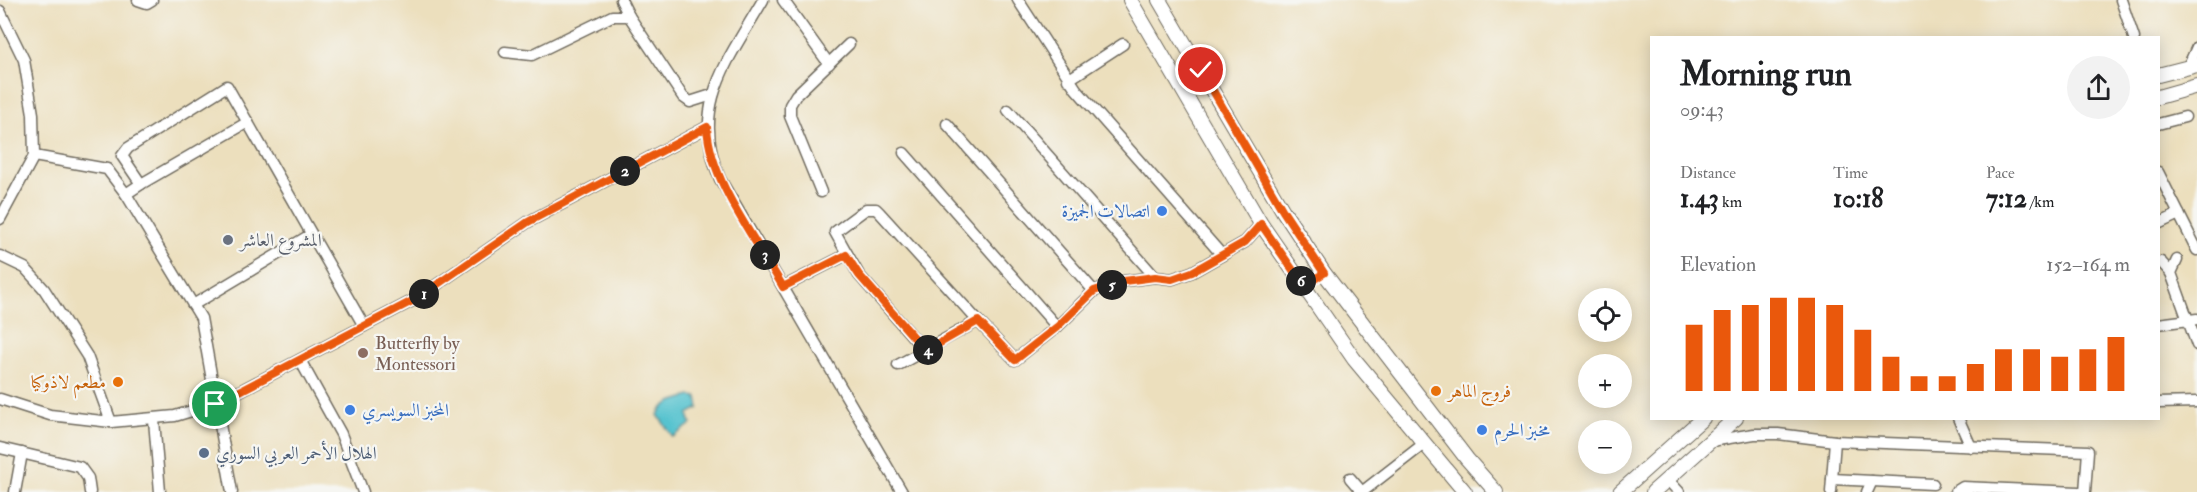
<!DOCTYPE html>
<meta charset="utf-8">
<style>
body{margin:0;font-family:"IM FELL Double Pica",Amiri,serif;background:#f2f2f2;color:#202124;height:100vh;display:flex;flex-direction:column;font-size:22px;white-space:nowrap}
*{box-sizing:border-box;margin:0}
p{font-size:20px;color:#757577}
.icon{flex:none;width:33px;height:33px;fill:none;stroke:currentColor;stroke-width:2;stroke-linecap:round;stroke-linejoin:round}
.map{position:relative;flex:1;overflow:hidden}
.side{position:absolute;left:1650px;top:36px;width:510px;height:384px;display:flex;flex-direction:column;background:#fff;border-radius:0px;box-shadow:0 3px 15px #0003}
.side>*{flex:none}
.fabs{position:absolute;left:1578px;top:288px;display:grid;gap:12px}
.fabs a{display:grid;place-items:center;width:54px;height:54px;border-radius:50%;background:#fff;box-shadow:0 3px 15px #0003;font-size:30px}
.pin{position:absolute;display:grid;place-items:center;width:51px;height:51px;color:#fff;margin:-26px;border:3px solid #fff;border-radius:50%;box-shadow:0 2px 6px #0007}
.km{position:absolute;width:30px;height:30px;margin:-15px;border-radius:50%;background:#222;color:#fff;font-size:16px;line-height:30px;text-align:center}
.round{display:grid;place-items:center;flex:none;width:63px;height:63px;border-radius:32px;background:#f2f2f2}
.overview{display:flex;align-items:center;justify-content:space-between;height:102px;padding:0 30px}
h1{font-size:33px;font-weight:700;line-height:45px}
.stats{display:grid;grid-template-columns:repeat(3,1fr);gap:9px;height:102px;padding:6px 30px}
.stats div{display:grid;align-content:center}
.stats b{font-size:26px;font-weight:700}
.stats small{font-size:16px;font-weight:400}
.stats p{font-size:16px}
.chart{height:168px;padding:12px 30px}
.chart p{display:flex;justify-content:space-between}
.chart svg{width:100%;height:108px;margin-top:6px;stroke:#ea580c;stroke-width:6}
.map>svg:first-child{display:block}
</style>
<div class="map">
<svg width="2197" height="492" viewBox="0 0 2197 492">
<rect width="100%" height="100%" fill="#f6f6f2"/>
<filter id="ink" filterUnits="userSpaceOnUse"><feTurbulence type="fractalNoise" baseFrequency=".0167" numOctaves="2"/><feDisplacementMap in="SourceGraphic" scale="12" xChannelSelector="R" yChannelSelector="G"/><feConvolveMatrix kernelMatrix="1 2 1 2 8 2 1 2 1" color-interpolation-filters="sRGB"/></filter>
<filter id="wash" filterUnits="userSpaceOnUse"><feTurbulence type="fractalNoise" baseFrequency=".008" numOctaves="4" result="noise"/><feDisplacementMap in="SourceGraphic" scale="24" xChannelSelector="R" yChannelSelector="G"/><feGaussianBlur stdDeviation="1.35" result="paint"/><feColorMatrix in="noise" values="0 0 0 0 0 0 0 0 0 0 0 0 0 0 0 0 0 1.4 0 .05"/><feComposite in="paint" operator="in"/></filter>
<g filter="url(#wash)">
<rect width="100%" height="100%" fill="#ecdfbd"/>
<!-- water -->
<path fill="#57c3cf" stroke="#41777d" stroke-width="1.5" d="M 691,396 L 697,397 L 699,408 L 688,414 L 691,424 L 673,437 L 658,415 C 663,402 679,399 691,396 Z"/>
</g>
<g filter="url(#ink)">
<g fill="none" stroke-linecap="round" stroke-linejoin="round">
<!-- minor casing -->
<g stroke="#6f6a5e" stroke-width="13">
<g id="minor">
<polyline points="138,0 147,3 152,0"/>
<polyline points="621,0 629,16"/>
<path d="M 763,0 C 728,61 689,106 720,179 L 902,492"/>
<polyline points="783,0 829,64"/>
<polyline points="1018,0 1076,89 1222,255"/>
<polyline points="2121,0 2134,38"/>
<polyline points="0,11 24,60 33,114 34,156"/>
<polyline points="505,52 532,55 612,16 629,16 683,97 690,102 712,95"/>
<polyline points="2188,67 2197,47"/>
<polyline points="1068,80 1123,44"/>
<polyline points="1008,110 1155,277"/>
<polyline points="947,124 1094,291"/>
<polyline points="2158,124 2185,117"/>
<polyline points="904,153 1057,327"/>
<polyline points="2158,172 2197,250"/>
<polyline points="141,184 248,122"/>
<polyline points="821,192 790,116 790,105 796,95 849,44"/>
<polyline points="0,219 34,156 107,169 126,194"/>
<polyline points="2158,224 2179,214"/>
<polyline points="0,256 25,268 44,289 87,356 111,422"/>
<polyline points="2177,260 2171,273 2197,345"/>
<polyline points="2161,262 2171,273"/>
<polyline points="783,287 846,255"/>
<polyline points="193,305 310,235"/>
<polyline points="2158,324 2197,319"/>
<polyline points="926,352 859,275 835,232 866,209 876,209 880,213 978,321"/>
<polyline points="300,360 341,434 363,492"/>
<polyline points="898,365 978,321 1015,360 1057,327 1094,291 1124,281 1155,277 1172,279 1192,272 1245,242 1261,224"/>
<polyline points="0,399 50,415 111,422 175,416 215,404 416,299 528,222 707,127"/>
<polyline points="2158,403 2197,402"/>
<polyline points="1958,418 1971,447"/>
<polyline points="154,420 160,492"/>
<polyline points="1711,441 1754,434 1778,434 1835,441 2088,451 2085,492"/>
<polyline points="0,448 80,467 88,478 90,492"/>
<polyline points="1350,478 1362,492"/>
<polyline points="1667,479 1679,492"/>
<polyline points="1832,479 1933,484"/>
<polyline points="15,492 22,453"/>
<polyline points="232,492 201,318 126,194 141,184 122,156 128,148 227,86 364,326"/>
<polyline points="1362,492 1425,443"/>
<polyline points="1831,492 1835,441"/>
<polyline points="1867,492 1872,481"/>
<polyline points="1955,492 1963,487 2078,492"/>
</g>
</g>
<!-- major casing -->
<g stroke="#6f6a5e" stroke-width="16">
<g id="major">
<polyline points="1130,0 1261,224 1354,359 1465,492"/>
<polyline points="1159,0 1283,211 1324,273 1467,459 1496,492"/>
<polyline points="2158,75 2197,65"/>
<polyline points="2158,97 2197,86"/>
<polyline points="1620,492 1703,418"/>
<polyline points="1653,492 1736,418"/>
</g>
</g>
<!-- minor -->
<use href="#minor" stroke="#fff" stroke-width="10"/>
<!-- major -->
<use href="#major" stroke="#fff" stroke-width="14"/>
</g>
</g>
<g fill="none" stroke-linecap="round" stroke-linejoin="round" filter="url(#ink)">
<!-- route casing -->
<g stroke="#fff" stroke-width="12">
<path id="route" d="M 215,404 L 416,299 L 528,222 L 707,127 C 710,182 756,239 783,287 L 846,255 L 859,275 L 926,351 L 978,321 L 1015,360 L 1057,327 L 1094,291 L 1124,281 L 1155,277 L 1172,279 L 1192,272 L 1245,242 L 1261,224 L 1304,286 L 1324,273 L 1283,211 L 1201,70"/>
</g>
<!-- route -->
<use href="#route" stroke="#ea580c" stroke-width="8"/>
</g>
<!-- markers -->
<g fill="#3f7fe0" stroke="#f6f6f2" stroke-width="2">
<circle cx="1162" cy="211" r="6"/>
<circle cx="350" cy="410" r="6"/>
<circle cx="1482" cy="430" r="6"/>
</g>
<circle fill="#6b7280" stroke="#f6f6f2" stroke-width="2" cx="228" cy="240" r="6"/>
<circle fill="#8d6e63" stroke="#f6f6f2" stroke-width="2" cx="363" cy="353" r="6"/>
<g fill="#e8710a" stroke="#f6f6f2" stroke-width="2">
<circle cx="118" cy="382" r="6"/>
<circle cx="1436" cy="391" r="6"/>
</g>
<circle fill="#5c6f8a" stroke="#f6f6f2" stroke-width="2" cx="204" cy="453" r="6"/>
<g text-anchor="middle" stroke-width="4.5" stroke-linejoin="round" paint-order="stroke">
<!-- shop labels -->
<g font-size="18" fill="#366cbe" stroke="#f6f6f2" text-anchor="start">
<text x="1150" y="217" text-anchor="end">اتصالات الجميزة</text>
<text x="362" y="416">المخبز السويسري</text>
<text x="1494" y="436">مخبز الحرم</text>
</g>
<!-- worship labels -->
<g font-size="18" fill="#5b616d" stroke="#f6f6f2" text-anchor="start">
<text x="240" y="246">المشروع العاشر</text>
</g>
<!-- education labels -->
<g font-size="18" fill="#785e54" stroke="#f6f6f2" text-anchor="start">
<text x="375" y="349">Butterfly by<tspan x="375" dy="21">Montessori</tspan></text>
</g>
<!-- food labels -->
<g font-size="18" fill="#c56008" stroke="#f6f6f2" text-anchor="end">
<text x="106" y="388">مطعم لاذوكيا</text>
<text x="1448" y="397" text-anchor="start">فروج الماهر</text>
</g>
<!-- service labels -->
<g font-size="18" fill="#4e5e75" stroke="#f6f6f2" text-anchor="start">
<text x="216" y="459">الهلال الأحمر العربي السوري</text>
</g>
</g>
</svg>
<div class="fabs">
<a><svg class="icon" aria-label="locate" viewBox="0 0 24 24"><circle cx="12" cy="12" r="6"/><path d="M12 2v4M12 18v4M2 12h4M18 12h4"/></svg></a>
<a>+</a>
<a>−</a>
</div>
<div class="pin" style="left:215px;top:404px;background:#1e9e55"><svg class="icon" aria-label="arrive" viewBox="0 0 24 24"><path d="M6 21V4h12l-3 4 3 4H6"/></svg></div>
<div class="pin" style="left:1201px;top:70px;background:#d93025"><svg class="icon" aria-label="check" viewBox="0 0 24 24"><path d="M5 12l5 5 9-10"/></svg></div>
<b class="km" style="left:424px;top:294px">1</b>
<b class="km" style="left:625px;top:171px">2</b>
<b class="km" style="left:765px;top:255px">3</b>
<b class="km" style="left:928px;top:350px">4</b>
<b class="km" style="left:1112px;top:285px">5</b>
<b class="km" style="left:1301px;top:281px">6</b>
<section class="side">
<div class="overview"><div><h1>Morning run</h1><p>09:43</p></div><a class="round"><svg class="icon" aria-label="share" viewBox="0 0 24 24"><path d="M12 15V3M7 8l5-5 5 5M5 13v7h14v-7"/></svg></a></div>
<div class="stats">
<div><p>Distance</p><b>1.43<small> km</small></b></div>
<div><p>Time</p><b>10:18</b></div>
<div><p>Pace</p><b>7:12<small> /km</small></b></div>
</div>
<div class="chart"><p><span>Elevation</span>152–164 m</p>
<svg viewBox="0 0 160 44" preserveAspectRatio="none"><path d="M5 44V17M15 44V11M25 44V9M35 44V6M45 44V6M55 44V9M65 44V19M75 44V30M85 44V38M95 44V38M105 44V33M115 44V27M125 44V27M135 44V30M145 44V27M155 44V22"/></svg>
</div>
</section>
</div>
